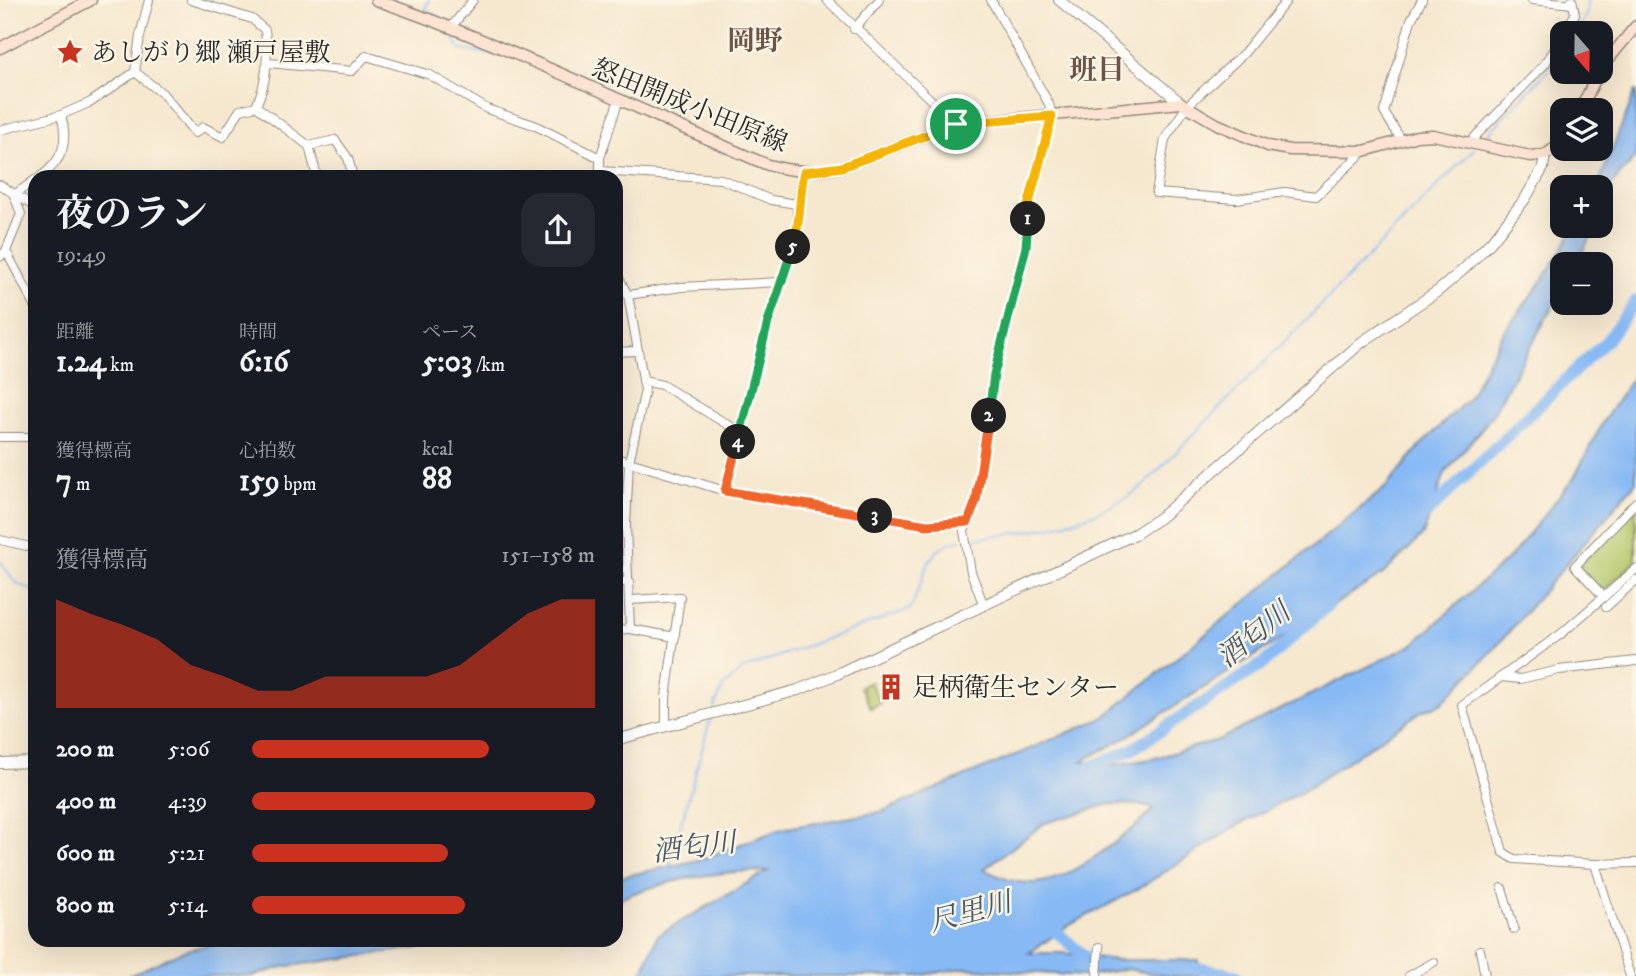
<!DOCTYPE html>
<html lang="ja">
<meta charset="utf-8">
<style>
body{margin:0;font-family:"IM FELL DW Pica","Noto Serif JP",serif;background:#242831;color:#f1f3f6;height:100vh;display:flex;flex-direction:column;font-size:26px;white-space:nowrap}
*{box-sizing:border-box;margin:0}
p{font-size:23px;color:#9ea1a6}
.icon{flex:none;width:38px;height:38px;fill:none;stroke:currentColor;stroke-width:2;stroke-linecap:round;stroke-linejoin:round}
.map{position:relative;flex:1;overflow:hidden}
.sheet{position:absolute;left:28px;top:170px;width:595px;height:777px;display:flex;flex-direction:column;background:#171b24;border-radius:21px;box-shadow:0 7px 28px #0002}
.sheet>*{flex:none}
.needle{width:46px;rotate:160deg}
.controls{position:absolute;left:1550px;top:21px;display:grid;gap:14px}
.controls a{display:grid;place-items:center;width:63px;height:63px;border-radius:14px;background:#171b24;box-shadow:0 7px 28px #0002;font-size:35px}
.pin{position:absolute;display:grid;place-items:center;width:60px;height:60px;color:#fff;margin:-30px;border:4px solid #fff;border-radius:50%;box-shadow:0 2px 7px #0007}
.km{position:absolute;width:35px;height:35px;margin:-18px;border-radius:50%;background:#222;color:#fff;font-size:19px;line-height:35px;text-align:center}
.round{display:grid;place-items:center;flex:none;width:74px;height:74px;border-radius:21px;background:#242831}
.summary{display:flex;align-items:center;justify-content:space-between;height:119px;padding:0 28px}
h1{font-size:38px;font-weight:700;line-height:52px}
.stats{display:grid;grid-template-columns:repeat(3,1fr);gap:10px;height:119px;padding:7px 28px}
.stats div{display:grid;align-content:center}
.stats b{font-size:30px;font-weight:700}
.stats small{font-size:19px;font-weight:400}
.stats p{font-size:19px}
.chart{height:196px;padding:14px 28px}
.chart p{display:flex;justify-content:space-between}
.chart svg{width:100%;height:126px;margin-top:7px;fill:#c8321e;opacity:.7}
ul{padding:0 28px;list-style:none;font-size:23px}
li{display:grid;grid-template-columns:112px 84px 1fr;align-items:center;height:52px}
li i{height:18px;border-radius:9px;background:#c8321e}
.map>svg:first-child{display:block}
</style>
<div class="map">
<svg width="1636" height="976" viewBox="0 0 1636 976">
<rect width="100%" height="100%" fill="#fcf5e5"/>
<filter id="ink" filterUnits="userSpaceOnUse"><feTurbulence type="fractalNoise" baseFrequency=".0143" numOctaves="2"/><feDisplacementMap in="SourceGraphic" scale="14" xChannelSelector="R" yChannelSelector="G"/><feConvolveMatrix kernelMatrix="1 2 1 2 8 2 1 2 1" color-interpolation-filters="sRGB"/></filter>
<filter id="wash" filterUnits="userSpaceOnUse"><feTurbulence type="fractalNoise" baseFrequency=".00686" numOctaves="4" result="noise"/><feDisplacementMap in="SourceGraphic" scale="28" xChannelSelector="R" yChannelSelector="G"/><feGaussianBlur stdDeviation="1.57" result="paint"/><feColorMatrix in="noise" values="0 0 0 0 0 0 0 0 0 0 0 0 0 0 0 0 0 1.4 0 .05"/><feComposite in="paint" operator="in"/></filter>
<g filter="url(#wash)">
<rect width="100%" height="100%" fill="#f6e8cf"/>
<!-- green -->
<g fill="#b5c76a" stroke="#70794a" stroke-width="2">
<polygon points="1636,508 1636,561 1602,592 1580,569 1580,564"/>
<polygon points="870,682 881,703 871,708 860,687"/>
</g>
<!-- water -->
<g fill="#87b9f4" stroke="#597290" stroke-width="2" fill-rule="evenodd">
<polygon points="1636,90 1636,157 1611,185 1601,212 1601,187 1597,187"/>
<path d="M 1576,226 L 1596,226 L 1576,264 L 1563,264 L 1563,288 L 1491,417 L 1445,473 L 1423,535 L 1383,574 L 1123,739 L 1082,761 L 1112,765 L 1152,759 L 1218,740 L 1412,645 L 1512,555 L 1574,478 L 1603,422 L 1634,375 L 1636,356 L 1636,482 L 1495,648 L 1441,704 L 1422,711 L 1302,792 L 1238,825 L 1138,889 L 1068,926 L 1029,953 L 1062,953 L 1116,960 L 1198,960 L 1199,976 L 1168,976 L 1126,969 L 1084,976 L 963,968 L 917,976 L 641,976 L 658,935 L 768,871 C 716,871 664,880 616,900 L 616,878 L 699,860 L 781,829 L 881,812 L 1103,718 L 1386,487 L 1421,445 L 1468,399 L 1503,333 L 1540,284 ZM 1110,804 L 1142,805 L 1154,809 C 1137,827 1119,840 1099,854 C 1058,882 1030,895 984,869 L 1045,823 Z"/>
<polygon points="228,940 474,940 282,967 252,976 128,976 183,951"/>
</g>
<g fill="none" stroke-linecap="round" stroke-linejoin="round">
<!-- stream -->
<g stroke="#87b9f4" stroke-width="2">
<polyline points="429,0 425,9 441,18"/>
<polyline points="450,32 461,50 491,54"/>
<polyline points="1576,33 1587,13 1587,0"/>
<polyline points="1482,140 1563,54"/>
<path d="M 970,539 C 1035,531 1086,526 1141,488 L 1474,149"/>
<polyline points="0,561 15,582 35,592"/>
<path d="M 714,708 L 723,687 L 743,669 L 910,609 C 925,581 924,545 961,540"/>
<polyline points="669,867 711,717"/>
</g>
<!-- river -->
<g stroke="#87b9f4" stroke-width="12">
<polyline points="1423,517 1607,340 1636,301"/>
<polyline points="1086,769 1131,750 1264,663 1330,603"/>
<polyline points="1043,926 1059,934 1092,963"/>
<polyline points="1182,969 1203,969 1237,976"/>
</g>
</g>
</g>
<g filter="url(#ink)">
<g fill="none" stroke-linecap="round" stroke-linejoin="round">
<!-- minor casing -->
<g stroke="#908a7d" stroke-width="10">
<g id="minor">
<path d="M 191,0 L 252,19 L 265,30 C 268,59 268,79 256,106"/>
<polyline points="827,0 956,124"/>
<polyline points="1287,0 1244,53 1187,106 1165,139 1156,193 1236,199 1285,192 1316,196 1364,151"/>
<polyline points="1532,0 1573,4"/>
<polyline points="452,26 473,0"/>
<polyline points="854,29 879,0"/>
<polyline points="1565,33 1575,14 1572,0"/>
<polyline points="269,63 352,71 366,56 430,75 487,109 534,125 600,158"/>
<polyline points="135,72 163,94 195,133 203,127 223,137 240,110 256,106 309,146 317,177"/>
<polyline points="0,130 61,115"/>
<polyline points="1402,141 1384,112 1411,20 1422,0"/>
<polyline points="1470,142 1544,65 1563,38"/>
<polyline points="309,146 335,140 348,158 353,177"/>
<polyline points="600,171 721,179 771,200 797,204"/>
<path d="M 40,177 C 63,161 69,142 61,115 L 91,102 L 135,72 L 140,36 L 149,0"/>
<polyline points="600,177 600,158 618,102"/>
<polyline points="0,185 35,207"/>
<polyline points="14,195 35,180"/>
<polyline points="6,251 35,306"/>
<polyline points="0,257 6,251 21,214 14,195"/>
<polyline points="616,273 628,295 645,390 629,462 626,525 630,629 616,630"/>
<polyline points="628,295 681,287 781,282"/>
<polyline points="616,352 636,351"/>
<polyline points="643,381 662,385 740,432"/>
<polyline points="0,437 35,437"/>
<polyline points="616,458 725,491 927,525 968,521"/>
<polyline points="725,491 768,322 797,233 797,204 805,172"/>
<polyline points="0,540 35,548"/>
<polyline points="1636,569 1561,634 1462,705 1503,852 1514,859 1595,864 1636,863"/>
<polyline points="616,582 630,582"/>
<polyline points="1604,597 1575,566 1636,502"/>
<polyline points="631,600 680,597 666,697 666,726"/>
<polyline points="984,606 971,572 964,531 976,501 994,374 1026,247 1029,225 1026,210 1052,116 1049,104 991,0"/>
<polyline points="1606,607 1636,580"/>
<polyline points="630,629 675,637"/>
<polyline points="1501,677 1520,679 1559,670 1636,661"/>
<polyline points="1595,864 1630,976"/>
<polyline points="1502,888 1514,929"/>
<polyline points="1480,950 1485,976"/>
<polyline points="1097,976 1099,947"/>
<polyline points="1409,976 1434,962"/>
</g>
</g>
<!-- tertiary casing -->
<g stroke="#908a7d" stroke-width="12">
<g id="tertiary">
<polyline points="1059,0 1181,103"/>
<polyline points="616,740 798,690 837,674 1135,534 1161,517 1362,342 1438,291 1464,269 1491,242 1525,199 1543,168 1545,155"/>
<polyline points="0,763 35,762"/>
</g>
</g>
<!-- secondary casing -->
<g stroke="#908a7d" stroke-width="13">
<g id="secondary">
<path d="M 376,0 C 510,46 638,110 768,165 C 794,172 816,173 842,167 L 956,124 L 1181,103 L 1217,124 L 1268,146 L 1290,150 L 1364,151 L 1417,136 L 1433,135 L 1530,156 L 1545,155 L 1563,142"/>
<polyline points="0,48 91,0"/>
<polyline points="1601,68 1636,26"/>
<polyline points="1580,110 1599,72"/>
</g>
</g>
<!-- minor -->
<use href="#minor" stroke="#fff" stroke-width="8"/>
<!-- tertiary -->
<use href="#tertiary" stroke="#fff" stroke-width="10"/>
<!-- secondary -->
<use href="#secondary" stroke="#fee3d2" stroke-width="10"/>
</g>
</g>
<g fill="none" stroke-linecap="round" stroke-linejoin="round" filter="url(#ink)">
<!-- split-1 casing -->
<g stroke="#fff" stroke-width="14">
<polyline id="split-1" points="956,124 1052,116 1027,210 1028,219"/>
</g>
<!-- split-2 casing -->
<g stroke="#fff" stroke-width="14">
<polyline id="split-2" points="989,416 994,374 1026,247 1028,219"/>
</g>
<!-- split-3 casing -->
<g stroke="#fff" stroke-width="14">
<polyline id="split-3" points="875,516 927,525 968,522 976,501 989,416"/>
</g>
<!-- split-4 casing -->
<g stroke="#fff" stroke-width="14">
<polyline id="split-4" points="738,442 725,491 875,516"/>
</g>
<!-- split-5 casing -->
<g stroke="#fff" stroke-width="14">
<polyline id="split-5" points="738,442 768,322 793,247"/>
</g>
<!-- split-6 casing -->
<g stroke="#fff" stroke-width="14">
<path id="split-6" d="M 793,247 C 801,222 799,197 804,172 L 842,167 L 956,124"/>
</g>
<!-- split-1 -->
<use href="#split-1" stroke="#f5b400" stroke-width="9"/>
<!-- split-2 -->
<use href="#split-2" stroke="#22a559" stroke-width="9"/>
<!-- split-3 -->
<use href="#split-3" stroke="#f0652b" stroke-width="9"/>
<!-- split-4 -->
<use href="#split-4" stroke="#f0652b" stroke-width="9"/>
<!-- split-5 -->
<use href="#split-5" stroke="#22a559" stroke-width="9"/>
<!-- split-6 -->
<use href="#split-6" stroke="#f5b400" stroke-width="9"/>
</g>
<!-- icons -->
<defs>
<g id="sight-bare" transform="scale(2.1)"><path d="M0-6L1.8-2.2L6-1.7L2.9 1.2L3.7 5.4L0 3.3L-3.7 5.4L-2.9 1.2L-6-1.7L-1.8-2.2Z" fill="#c8321e" stroke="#fcf5e5" stroke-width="2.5" paint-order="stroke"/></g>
<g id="building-bare" transform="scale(2.1)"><path d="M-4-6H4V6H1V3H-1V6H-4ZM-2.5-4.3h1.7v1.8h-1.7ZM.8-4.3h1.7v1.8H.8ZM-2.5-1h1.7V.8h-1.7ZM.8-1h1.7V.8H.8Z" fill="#c8321e" stroke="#fcf5e5" stroke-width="2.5" paint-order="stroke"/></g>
</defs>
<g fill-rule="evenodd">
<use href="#sight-bare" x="70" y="52"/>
<use href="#building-bare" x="891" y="687"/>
</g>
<g text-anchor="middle" stroke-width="5" stroke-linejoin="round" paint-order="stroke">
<!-- poi labels -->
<g font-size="26" fill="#2b2b2b" stroke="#fcf5e5" text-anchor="start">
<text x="91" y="61">あしがり郷 瀬戸屋敷</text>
<text x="912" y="696">足柄衛生センター</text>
</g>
<!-- street labels -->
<g font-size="26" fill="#2b2b2b" stroke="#fcf5e5">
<text transform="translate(690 105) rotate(22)" y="9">怒田開成小田原線</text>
</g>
<!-- neighbourhood labels -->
<g font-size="28" font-weight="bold" fill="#6e5349" stroke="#fcf5e5">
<text x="755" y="50">岡野</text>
<text x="1097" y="79">班目</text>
</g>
<!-- water labels -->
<g font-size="28" font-style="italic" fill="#475667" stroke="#fcf5e5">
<text transform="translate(1253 634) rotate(-39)" y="10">酒匂川</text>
<text transform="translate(694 846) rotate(-7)" y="10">酒匂川</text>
<text transform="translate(970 911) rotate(-15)" y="10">尺里川</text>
</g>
</g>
</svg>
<div class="controls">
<a><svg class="needle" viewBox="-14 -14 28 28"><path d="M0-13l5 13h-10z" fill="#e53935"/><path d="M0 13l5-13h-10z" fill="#9ea1a6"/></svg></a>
<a><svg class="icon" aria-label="layers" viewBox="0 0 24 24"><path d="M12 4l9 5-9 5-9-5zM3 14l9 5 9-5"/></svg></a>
<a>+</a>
<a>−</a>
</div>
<div class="pin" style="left:956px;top:124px;background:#1e9e55"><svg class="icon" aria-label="arrive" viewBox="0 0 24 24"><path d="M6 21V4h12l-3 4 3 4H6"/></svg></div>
<b class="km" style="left:1028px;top:219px">1</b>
<b class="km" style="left:989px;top:416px">2</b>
<b class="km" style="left:875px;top:516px">3</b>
<b class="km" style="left:738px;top:442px">4</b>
<b class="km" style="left:793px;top:247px">5</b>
<section class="sheet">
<div class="summary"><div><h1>夜のラン</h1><p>19:49</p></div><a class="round"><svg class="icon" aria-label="share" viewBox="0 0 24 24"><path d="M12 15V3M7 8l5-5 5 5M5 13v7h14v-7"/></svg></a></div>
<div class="stats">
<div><p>距離</p><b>1.24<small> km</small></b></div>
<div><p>時間</p><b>6:16</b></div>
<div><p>ペース</p><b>5:03<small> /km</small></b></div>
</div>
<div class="stats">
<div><p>獲得標高</p><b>7<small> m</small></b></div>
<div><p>心拍数</p><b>159<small> bpm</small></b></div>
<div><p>kcal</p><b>88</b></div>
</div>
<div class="chart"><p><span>獲得標高</span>151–158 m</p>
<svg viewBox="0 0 160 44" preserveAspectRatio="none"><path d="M0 44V6L10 11L20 15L30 20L40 29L50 33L60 38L70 38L80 33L90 33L100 33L110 33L120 29L130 20L140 11L150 6L160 6V44z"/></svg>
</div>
<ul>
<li><b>200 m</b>5:06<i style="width:69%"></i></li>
<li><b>400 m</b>4:39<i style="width:100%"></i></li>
<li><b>600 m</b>5:21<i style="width:57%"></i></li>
<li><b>800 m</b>5:14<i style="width:62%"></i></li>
</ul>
</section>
</div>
